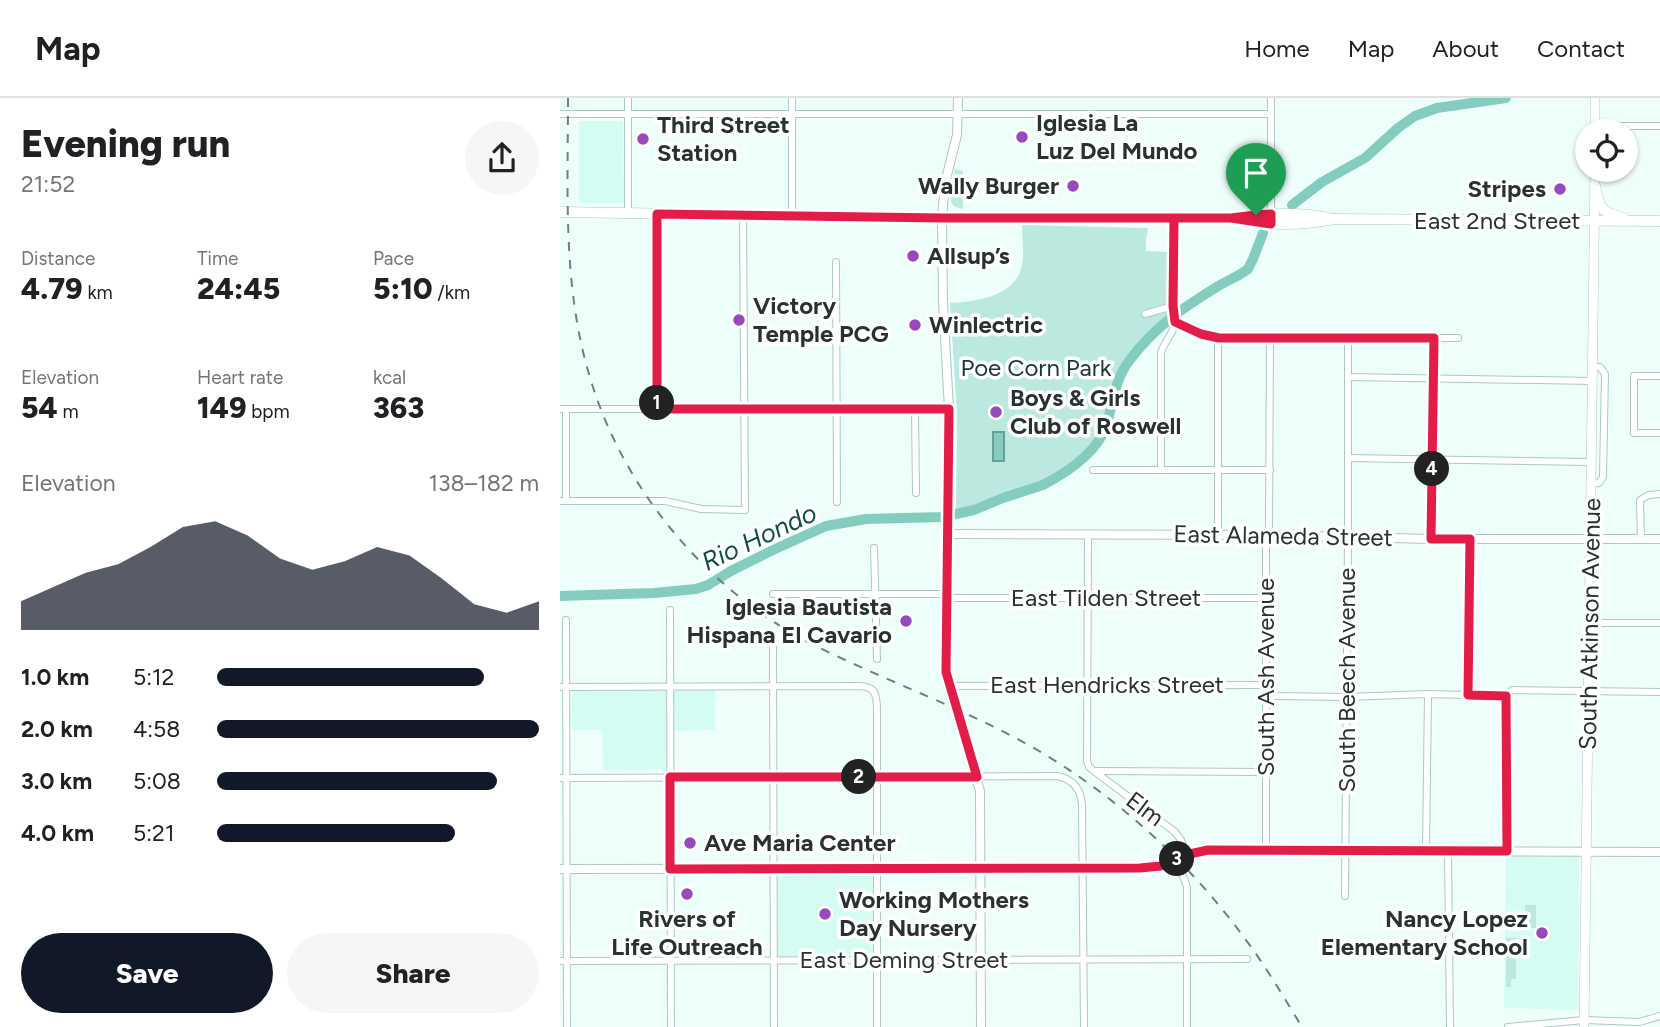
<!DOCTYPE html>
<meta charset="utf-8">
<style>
body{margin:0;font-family:Figtree,sans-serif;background:#f6f6f6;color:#202124;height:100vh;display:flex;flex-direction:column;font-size:26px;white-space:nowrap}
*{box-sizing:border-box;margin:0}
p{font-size:23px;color:#757577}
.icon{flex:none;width:38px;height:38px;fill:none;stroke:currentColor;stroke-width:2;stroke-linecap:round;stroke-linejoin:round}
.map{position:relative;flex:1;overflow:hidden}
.panel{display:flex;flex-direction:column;background:#fff;width:560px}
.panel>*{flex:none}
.buttons{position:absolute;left:1015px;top:21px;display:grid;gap:14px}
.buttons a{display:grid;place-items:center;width:63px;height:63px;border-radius:50%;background:#fff;box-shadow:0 2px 5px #0004;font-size:35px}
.pin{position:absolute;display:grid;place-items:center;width:60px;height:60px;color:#fff;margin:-72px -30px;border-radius:50% 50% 50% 0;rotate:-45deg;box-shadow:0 0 7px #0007}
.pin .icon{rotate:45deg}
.km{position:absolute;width:35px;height:35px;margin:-18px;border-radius:50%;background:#222;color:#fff;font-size:19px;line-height:35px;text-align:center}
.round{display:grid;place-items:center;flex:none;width:74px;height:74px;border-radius:37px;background:#f6f6f6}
.overview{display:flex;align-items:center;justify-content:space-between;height:119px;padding:0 21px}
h1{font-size:38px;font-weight:800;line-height:52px}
.metrics{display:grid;grid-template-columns:repeat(3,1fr);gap:10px;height:119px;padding:7px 21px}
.metrics div{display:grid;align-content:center}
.metrics b{font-size:30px;font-weight:800}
.metrics small{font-size:19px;font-weight:400}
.metrics p{font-size:19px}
.chart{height:196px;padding:14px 21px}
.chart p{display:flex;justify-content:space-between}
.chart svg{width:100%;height:126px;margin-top:7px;fill:#111827;opacity:.7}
.primary-button{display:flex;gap:14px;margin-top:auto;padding:14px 21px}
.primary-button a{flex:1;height:80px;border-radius:42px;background:#111827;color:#fff;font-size:28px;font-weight:800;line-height:80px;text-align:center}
.primary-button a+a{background:#f6f6f6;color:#202124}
ul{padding:0 21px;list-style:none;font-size:23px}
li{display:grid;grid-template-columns:112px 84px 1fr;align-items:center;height:52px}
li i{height:18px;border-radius:9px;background:#111827}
header{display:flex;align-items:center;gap:42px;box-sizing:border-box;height:98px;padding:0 35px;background:#fff;border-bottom:2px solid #e0e0e0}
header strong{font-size:33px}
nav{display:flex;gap:38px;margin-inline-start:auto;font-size:24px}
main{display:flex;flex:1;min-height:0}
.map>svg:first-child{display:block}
</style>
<header>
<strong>Map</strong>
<nav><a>Home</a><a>Map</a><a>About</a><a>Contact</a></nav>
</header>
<main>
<section class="panel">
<div class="overview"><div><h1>Evening run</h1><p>21:52</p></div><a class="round"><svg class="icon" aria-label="share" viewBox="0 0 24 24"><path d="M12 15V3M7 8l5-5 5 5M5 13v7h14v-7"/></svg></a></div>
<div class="metrics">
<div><p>Distance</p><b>4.79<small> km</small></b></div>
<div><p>Time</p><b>24:45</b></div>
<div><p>Pace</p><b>5:10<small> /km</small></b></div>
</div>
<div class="metrics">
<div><p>Elevation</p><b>54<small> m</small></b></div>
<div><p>Heart rate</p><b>149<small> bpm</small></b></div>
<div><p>kcal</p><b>363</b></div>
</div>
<div class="chart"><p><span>Elevation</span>138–182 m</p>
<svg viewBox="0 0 160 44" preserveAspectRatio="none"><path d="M0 44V34L10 29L20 24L30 21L40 15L50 8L60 6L70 11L80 19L90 23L100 20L110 15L120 18L130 26L140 35L150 38L160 34V44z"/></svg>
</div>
<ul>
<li><b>1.0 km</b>5:12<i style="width:83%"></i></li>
<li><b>2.0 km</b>4:58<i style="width:100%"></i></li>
<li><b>3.0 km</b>5:08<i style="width:87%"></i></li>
<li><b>4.0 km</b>5:21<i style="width:74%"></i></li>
</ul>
<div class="primary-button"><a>Save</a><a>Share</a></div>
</section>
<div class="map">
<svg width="1100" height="929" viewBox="0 0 1100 929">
<rect width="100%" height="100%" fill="#eefffb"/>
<!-- built -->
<g fill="#d5fcf3">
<polygon points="19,23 63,23 64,105 19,105"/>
<polygon points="155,592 155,632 106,633 106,671 43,672 42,632 12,632 12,593"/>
<polygon points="946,757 1019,758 1018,912 944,910"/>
<rect x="217" y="774" width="96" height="84"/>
</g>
<!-- green -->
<g fill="#bbe9df">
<path d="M 395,71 L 403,73 L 403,111 L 395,109 C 385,99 392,83 395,71 Z"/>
<path d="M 462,127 L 588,130 L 586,141 L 586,153 L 610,154 L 609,220 C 589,239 566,260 557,287 C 552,303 551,320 544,334 C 534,354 504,378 483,386 C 470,392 456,395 442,400 C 427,406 413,412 396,416 L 397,315 L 390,205 C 414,204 453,199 461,171 C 465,158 462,140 462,127 Z"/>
<polygon points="965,807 976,807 976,830 959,830 959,814 965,814"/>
<polygon points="946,840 956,840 956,881 951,881 951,889 946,889"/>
</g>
<!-- water -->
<rect fill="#84cdbe" stroke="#689f94" stroke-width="2" x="433" y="334" width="11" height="29"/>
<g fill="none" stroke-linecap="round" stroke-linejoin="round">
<!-- river -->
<g stroke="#84cdbe" stroke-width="10">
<polyline points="732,107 762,84 805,60 838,30 855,18 877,10 946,0"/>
<path d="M 0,498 L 94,495 L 136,491 L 148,487 L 171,473 L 215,451 L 266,428 L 306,421 L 381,419 L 396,416 L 414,412 L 443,400 L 483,387 C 506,375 536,355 546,329 C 553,307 554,283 569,263 C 594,229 624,209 660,187 C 669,182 679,178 688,171 L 693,161 L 703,135"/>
</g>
<!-- minor casing -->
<g stroke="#abc8c1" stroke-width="8">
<g id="minor">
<polyline points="68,0 68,116"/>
<polyline points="711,0 711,117"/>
<polyline points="0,16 711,16"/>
<polyline points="1035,28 1100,28"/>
<polyline points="97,116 97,311"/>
<polyline points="232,118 232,0"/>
<polyline points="614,120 613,208 615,224"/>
<polyline points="276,164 277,404"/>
<polyline points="585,216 613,208"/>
<polyline points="615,224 641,236 658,240 898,240"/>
<polyline points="1100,278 1074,278 1074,335 1100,335"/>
<polyline points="788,279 1033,283"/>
<polyline points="0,311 389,311"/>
<polyline points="6,311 6,403"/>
<polyline points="355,311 356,395"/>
<polyline points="788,360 1032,364"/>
<polyline points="533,372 710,372"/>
<path d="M 601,372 L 601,255 C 604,243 614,236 615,224"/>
<polyline points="1032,386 1039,385 1043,379 1045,276 1040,269 1033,269"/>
<polyline points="0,403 105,403 141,411 185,412 183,117"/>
<polyline points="528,436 527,663 529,669 534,673 615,734 621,742 625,757"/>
<polyline points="658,436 658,240"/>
<polyline points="871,441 874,240"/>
<polyline points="1081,442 1080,402 1089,397 1100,396"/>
<polyline points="314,450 317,561"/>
<polyline points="213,496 386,496"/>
<polyline points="386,500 705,500"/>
<polyline points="110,512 111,929"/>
<polyline points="6,522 7,929"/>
<polyline points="1030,525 1100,525"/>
<polyline points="213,546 214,929"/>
<polyline points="388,588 705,587"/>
<path d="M 0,589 L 300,588 C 314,589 316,594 317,608 L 317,929"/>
<polyline points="706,598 787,599 868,596 946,598 952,592 1100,594"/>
<polyline points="908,598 910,441"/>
<polyline points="946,598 946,753"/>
<polyline points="536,673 706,674"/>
<path d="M 0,680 L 497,678 C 513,681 521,691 522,707 L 524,929"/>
<polyline points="706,752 706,439 709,433 710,239"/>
<polyline points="866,753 868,596"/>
<polyline points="888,753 890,929"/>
<polyline points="610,764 623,778 627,789 627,929"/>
<polyline points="785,798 788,438 788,240"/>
<polyline points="0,863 687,861"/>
<polyline points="948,929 1024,922 1079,924 1100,918"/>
</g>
</g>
<!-- tertiary casing -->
<g stroke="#abc8c1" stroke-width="10">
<g id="tertiary">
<polyline points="398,0 397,37 385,85 382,120 383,205 389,311 385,568 388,588 420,693 421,929"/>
<polyline points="388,436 708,437 871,441 1100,441"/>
<path d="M 0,771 L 586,770 C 611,768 630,753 655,752 L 1100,754"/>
</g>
</g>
<!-- secondary casing -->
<g stroke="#abc8c1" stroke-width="10">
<g id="secondary">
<polyline points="1035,0 1035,33"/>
<polyline points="1024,929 1035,72"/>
</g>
</g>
<!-- primary casing -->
<g stroke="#abc8c1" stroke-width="11">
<g id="primary">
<path d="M 1035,88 C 1039,109 1041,115 1064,120"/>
<path d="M 0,114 L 382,120 L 671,120 C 706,116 740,113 774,121"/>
<path d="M 682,122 C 713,128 744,127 774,121 L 1100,123"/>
</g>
</g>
<!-- minor -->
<use href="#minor" stroke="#fff" stroke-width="6"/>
<!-- tertiary -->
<use href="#tertiary" stroke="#fff" stroke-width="8"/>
<!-- secondary -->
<use href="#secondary" stroke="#fff" stroke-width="9"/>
<!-- primary -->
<use href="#primary" stroke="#fff" stroke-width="10"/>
<!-- rail -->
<path stroke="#72807d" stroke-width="2" stroke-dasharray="9 9" stroke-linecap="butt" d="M 8,0 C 8,97 2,192 32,286 C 67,398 154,499 260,550 C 339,589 423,617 497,664 C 569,710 632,769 683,838 C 705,867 723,898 742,929"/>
</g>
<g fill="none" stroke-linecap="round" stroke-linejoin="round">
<!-- route casing -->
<g stroke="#fff" stroke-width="14">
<polyline id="route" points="696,117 671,120 382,120 97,116 97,311 389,311 386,574 417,679 110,679 110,771 580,770 601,768 625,757 648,752 947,753 946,598 908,597 910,441 871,441 874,240 659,240 641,236 615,224 613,208 614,120 671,120 711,126 711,116 696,117"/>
</g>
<!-- route -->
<use href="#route" stroke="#e11d48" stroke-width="9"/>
</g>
<!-- markers -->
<g fill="#974abc" stroke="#fff" stroke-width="2.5">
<circle cx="462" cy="39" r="7"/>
<circle cx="83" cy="41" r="7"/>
<circle cx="513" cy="88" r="7"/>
<circle cx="1000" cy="91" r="7"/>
<circle cx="353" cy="158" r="7"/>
<circle cx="179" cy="222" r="7"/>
<circle cx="355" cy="227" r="7"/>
<circle cx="436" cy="314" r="7"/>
<circle cx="346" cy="523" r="7"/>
<circle cx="130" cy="745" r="7"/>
<circle cx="127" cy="796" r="7"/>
<circle cx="265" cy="816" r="7"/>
<circle cx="982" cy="835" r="7"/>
</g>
<g text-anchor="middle" stroke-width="7" stroke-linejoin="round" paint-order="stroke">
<!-- poi labels -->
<g font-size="24" font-weight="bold" fill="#283331" stroke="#fff" text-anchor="start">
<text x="476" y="33">Iglesia La<tspan x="476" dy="28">Luz Del Mundo</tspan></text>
<text x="97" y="35">Third Street<tspan x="97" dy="28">Station</tspan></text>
<text x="499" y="96" text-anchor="end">Wally Burger</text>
<text x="986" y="99" text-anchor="end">Stripes</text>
<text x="367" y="166">Allsup’s</text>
<text x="193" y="216">Victory<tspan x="193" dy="28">Temple PCG</tspan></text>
<text x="369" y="235">Winlectric</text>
<text x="450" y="308">Boys &amp; Girls<tspan x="450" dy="28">Club of Roswell</tspan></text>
<text x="332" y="517" text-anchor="end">Iglesia Bautista<tspan x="332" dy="28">Hispana El Cavario</tspan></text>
<text x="144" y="753">Ave Maria Center</text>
<text x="279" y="810">Working Mothers<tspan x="279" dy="28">Day Nursery</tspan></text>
<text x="127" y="829" text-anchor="middle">Rivers of<tspan x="127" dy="28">Life Outreach</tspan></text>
<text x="968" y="829" text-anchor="end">Nancy Lopez<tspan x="968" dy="28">Elementary School</tspan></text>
</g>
<!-- street labels -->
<g font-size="24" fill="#283331" stroke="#fff">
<text x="937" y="131">East 2nd Street</text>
<text transform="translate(723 438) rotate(1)" y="8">East Alameda Street</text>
<text x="546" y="508">East Tilden Street</text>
<text transform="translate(1030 526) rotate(-89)" y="8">South Atkinson Avenue</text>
<text transform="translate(706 579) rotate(-90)" y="8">South Ash Avenue</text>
<text transform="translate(787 582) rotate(-90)" y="8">South Beech Avenue</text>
<text x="547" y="595">East Hendricks Street</text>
<text transform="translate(585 711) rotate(37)" y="8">Elm</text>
<text x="344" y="870">East Deming Street</text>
</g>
<!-- park labels -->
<g font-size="24" fill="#153832" stroke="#fff">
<text x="476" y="278">Poe Corn Park</text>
</g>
<!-- water labels -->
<g font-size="26" font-style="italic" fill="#0f4e45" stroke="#fff">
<text transform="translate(199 439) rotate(-25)" y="9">Rio Hondo</text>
</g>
</g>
</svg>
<div class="buttons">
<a><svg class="icon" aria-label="locate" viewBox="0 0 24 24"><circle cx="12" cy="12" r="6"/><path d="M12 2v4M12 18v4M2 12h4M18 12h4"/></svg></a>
</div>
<div class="pin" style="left:696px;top:117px;background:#1e9e55"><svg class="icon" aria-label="arrive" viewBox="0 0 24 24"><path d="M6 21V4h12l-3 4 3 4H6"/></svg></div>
<b class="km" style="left:97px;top:305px">1</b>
<b class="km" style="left:299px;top:679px">2</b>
<b class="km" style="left:617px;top:761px">3</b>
<b class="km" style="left:872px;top:371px">4</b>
</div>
</main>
